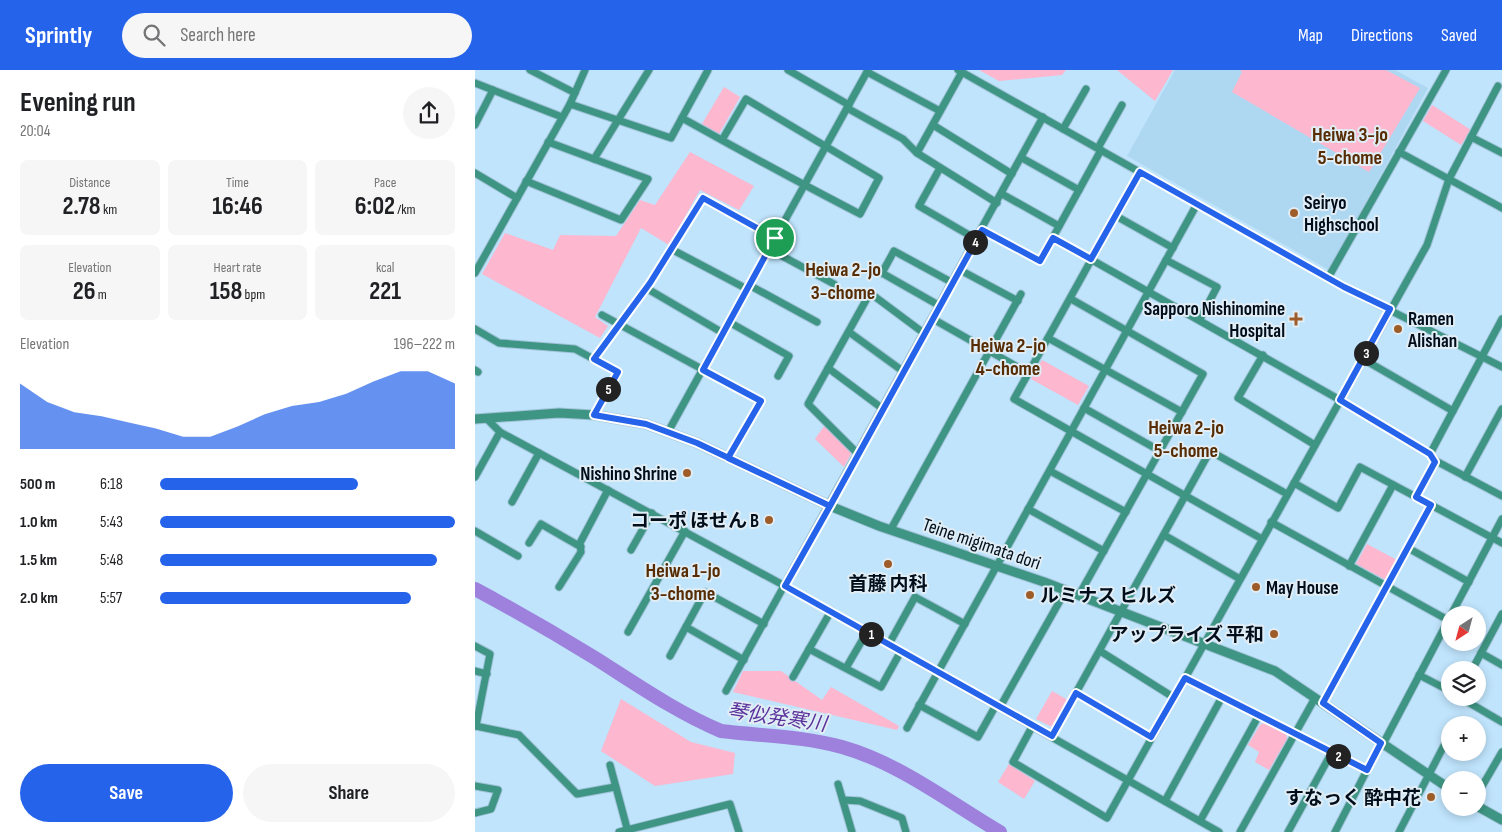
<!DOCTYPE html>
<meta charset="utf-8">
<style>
body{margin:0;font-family:"Sofia Sans Condensed","Noto Sans JP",sans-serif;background:#f6f6f6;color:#202124;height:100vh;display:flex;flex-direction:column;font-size:19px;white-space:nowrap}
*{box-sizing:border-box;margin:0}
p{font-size:16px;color:#757577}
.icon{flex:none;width:28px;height:28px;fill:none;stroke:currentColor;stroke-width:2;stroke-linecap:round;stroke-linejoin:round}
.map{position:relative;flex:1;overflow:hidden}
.side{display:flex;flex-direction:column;background:#fff;width:475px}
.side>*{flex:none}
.needle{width:32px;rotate:216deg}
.buttons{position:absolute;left:966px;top:536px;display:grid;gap:10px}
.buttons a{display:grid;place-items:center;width:45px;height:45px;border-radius:50%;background:#fff;box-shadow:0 2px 8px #0003;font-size:25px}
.pin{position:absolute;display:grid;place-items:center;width:42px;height:42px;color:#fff;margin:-21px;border:2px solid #fff;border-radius:50%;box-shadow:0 1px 5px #0007}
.km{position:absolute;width:25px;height:25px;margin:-12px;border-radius:50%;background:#222;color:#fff;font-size:14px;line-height:25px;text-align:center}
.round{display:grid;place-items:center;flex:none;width:52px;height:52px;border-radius:26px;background:#f6f6f6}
.head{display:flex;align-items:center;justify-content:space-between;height:85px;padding:0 20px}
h1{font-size:28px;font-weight:700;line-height:38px}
.stats{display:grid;grid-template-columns:repeat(3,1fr);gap:8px;height:85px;padding:5px 20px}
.stats div{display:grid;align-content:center;border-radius:8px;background:#f6f6f6;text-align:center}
.stats b{font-size:25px;font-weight:700}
.stats small{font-size:14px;font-weight:400}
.stats p{font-size:14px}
.chart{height:140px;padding:10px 20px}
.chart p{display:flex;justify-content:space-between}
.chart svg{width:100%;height:90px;margin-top:5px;fill:#2563eb;opacity:.7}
.action{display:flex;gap:10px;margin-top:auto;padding:10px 20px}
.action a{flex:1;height:58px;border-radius:30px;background:#2563eb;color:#fff;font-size:20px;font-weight:700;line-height:58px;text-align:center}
.action a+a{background:#f6f6f6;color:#202124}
ul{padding:0 20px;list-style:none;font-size:16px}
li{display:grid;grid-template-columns:80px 60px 1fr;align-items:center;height:38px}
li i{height:12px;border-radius:6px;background:#2563eb}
header{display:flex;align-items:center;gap:30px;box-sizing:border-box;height:70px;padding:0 25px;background:#2563eb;color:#fff}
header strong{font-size:24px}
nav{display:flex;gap:28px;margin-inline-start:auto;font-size:18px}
.search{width:350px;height:45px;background:#f6f6f6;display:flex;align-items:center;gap:12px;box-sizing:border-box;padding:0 18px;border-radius:28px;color:#757577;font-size:19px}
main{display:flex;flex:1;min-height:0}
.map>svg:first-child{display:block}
</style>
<header>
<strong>Sprintly</strong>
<div class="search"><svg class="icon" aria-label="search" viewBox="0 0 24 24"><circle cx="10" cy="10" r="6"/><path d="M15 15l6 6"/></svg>Search here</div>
<nav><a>Map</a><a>Directions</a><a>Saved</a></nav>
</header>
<main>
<section class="side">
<div class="head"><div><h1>Evening run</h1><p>20:04</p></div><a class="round"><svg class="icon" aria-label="share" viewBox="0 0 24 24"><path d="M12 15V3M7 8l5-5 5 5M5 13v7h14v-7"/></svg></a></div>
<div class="stats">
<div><p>Distance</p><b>2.78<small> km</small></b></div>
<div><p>Time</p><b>16:46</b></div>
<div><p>Pace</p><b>6:02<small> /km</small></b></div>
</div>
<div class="stats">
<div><p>Elevation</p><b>26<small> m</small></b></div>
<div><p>Heart rate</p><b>158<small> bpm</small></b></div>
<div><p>kcal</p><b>221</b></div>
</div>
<div class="chart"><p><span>Elevation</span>196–222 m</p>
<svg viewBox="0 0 160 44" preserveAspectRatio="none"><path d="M0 44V12L10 21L20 26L30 28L40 31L50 34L60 38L70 38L80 33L90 27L100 23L110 21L120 17L130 11L140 6L150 6L160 12V44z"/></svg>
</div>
<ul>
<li><b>500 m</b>6:18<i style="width:67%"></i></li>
<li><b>1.0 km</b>5:43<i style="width:100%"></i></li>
<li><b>1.5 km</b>5:48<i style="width:94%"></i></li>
<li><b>2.0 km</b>5:57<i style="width:85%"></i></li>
</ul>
<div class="action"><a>Save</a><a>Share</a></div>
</section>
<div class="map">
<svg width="1027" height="762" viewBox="0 0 1027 762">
<rect width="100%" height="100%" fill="#bfe4fc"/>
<!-- built -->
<polygon fill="#aed7f2" points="700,0 920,0 953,18 854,200 652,86"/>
<!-- green -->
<g fill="#fdb7ce">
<polygon points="504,0 591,0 587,5 524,11"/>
<polygon points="642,0 698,0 680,31"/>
<polygon points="765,0 911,0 945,18 894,102 757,22 767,2"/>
<polygon points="249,17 265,27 244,64 227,54"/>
<polygon points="957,35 996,60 986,75 948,51"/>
<polygon points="215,82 279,116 264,140 225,120 194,175 166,158 120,247 133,256 125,268 7,204 30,163 78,180 85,165 141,166 165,130 180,135"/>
<polygon points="567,290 614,316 603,335 556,309"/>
<polygon points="350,355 377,382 369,397 340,369"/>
<polygon points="892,474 922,490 911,510 881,494"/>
<polygon points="268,601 306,601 347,630 356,617 424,656 422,660 258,622"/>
<polygon points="577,621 593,630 577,657 561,649"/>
<polygon points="146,629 216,672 260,683 258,704 180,716 126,681"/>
<polygon points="789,653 811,664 812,669 794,700 780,692 784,682 773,675 785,655"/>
<polygon points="534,694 560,711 549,729 523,712"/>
</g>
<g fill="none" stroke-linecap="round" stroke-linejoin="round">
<!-- river -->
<path stroke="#9d81dc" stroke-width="14" d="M 0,519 C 41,541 81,564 120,588 C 161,614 201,642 246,661 C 287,666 327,666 367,677 C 424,693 474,732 525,762"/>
<!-- minor casing -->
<g stroke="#a0c2d8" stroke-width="9">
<g id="minor">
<polyline points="55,0 100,23"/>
<polyline points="313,0 374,35"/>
<polyline points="483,0 869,217 1027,297"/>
<polyline points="392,2 465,41"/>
<polyline points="0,13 87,47"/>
<polyline points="95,34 196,68 233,0"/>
<polyline points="372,38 428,69 442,83 522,133"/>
<path d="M 207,48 C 266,81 325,113 385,144 L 404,108 L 271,29 L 247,70"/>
<polyline points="0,55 18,20"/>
<polyline points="458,55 537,104"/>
<polyline points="588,59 611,19"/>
<polyline points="996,67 1027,83"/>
<polyline points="623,78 647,35"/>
<polyline points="924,82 1027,138"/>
<polyline points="442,83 487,2"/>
<polyline points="547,88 604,120"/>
<polyline points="119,89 174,0"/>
<polyline points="465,98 444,136 501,169"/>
<polyline points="665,102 539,329 787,469"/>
<polyline points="0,103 42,128"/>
<polyline points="51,111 146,150 173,109 73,72"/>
<polyline points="527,124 584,156"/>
<polyline points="641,146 698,178"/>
<polyline points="507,160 565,191 626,80"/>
<polyline points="578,168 865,330 955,384 961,391 1027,426"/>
<polyline points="196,179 272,219"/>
<polyline points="294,179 359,214"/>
<polyline points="691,190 742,217 725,249"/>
<polyline points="485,200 543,231"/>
<polyline points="0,203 95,34 110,0"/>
<polyline points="853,208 971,0"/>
<polyline points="274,215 342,252"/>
<polyline points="171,218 248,263"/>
<polyline points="596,229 728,304 604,525"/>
<polyline points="465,236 407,203 419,181 478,213"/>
<polyline points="127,245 286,331 253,388"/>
<polyline points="458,249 553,303"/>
<polyline points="254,252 314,286 303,306"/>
<polyline points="0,259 24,273 100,279 143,302 119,345"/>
<polyline points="374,262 429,302"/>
<polyline points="573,268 707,342"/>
<polyline points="788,285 763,328 840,375"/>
<polyline points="119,289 175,213 228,128 300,168"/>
<polyline points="888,289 978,341"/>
<polyline points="353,298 408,339"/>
<polyline points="0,300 3,302"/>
<polyline points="609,338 685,381"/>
<polyline points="11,348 25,362 310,516 744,762"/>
<polyline points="193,362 393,0"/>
<polyline points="383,384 333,334 395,223 450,264"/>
<polyline points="955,384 1027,249"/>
<polyline points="575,401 651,442"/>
<polyline points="0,407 25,362"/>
<polyline points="990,407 1027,339"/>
<polyline points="819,413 863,438 885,397 1027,473"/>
<polyline points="941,427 961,391"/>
<polyline points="37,432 64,383"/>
<polyline points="553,439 629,481"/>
<polyline points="796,452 973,550"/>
<polyline points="416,459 546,224"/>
<polyline points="0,461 43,486"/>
<polyline points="689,465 765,509"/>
<polyline points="54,473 66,454 106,477"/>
<polyline points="933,478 994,512"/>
<polyline points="156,480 177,443"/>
<polyline points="874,496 918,415"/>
<polyline points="84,517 106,482 105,473 133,420"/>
<polyline points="976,545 1027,449"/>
<polyline points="211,557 269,590"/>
<polyline points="153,562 210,461"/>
<polyline points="414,574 440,527 490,554"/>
<polyline points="0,576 15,584 1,656"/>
<polyline points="334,579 406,617 426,581"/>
<polyline points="625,581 698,627"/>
<polyline points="1006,583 1027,595"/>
<polyline points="195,586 230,522 289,554"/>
<polyline points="371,598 392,562"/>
<polyline points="997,600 1027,544"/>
<polyline points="0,601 12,604"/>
<polyline points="944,605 975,621"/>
<polyline points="318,607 356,541"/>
<polyline points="710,608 892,700"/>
<polyline points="251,621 568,47"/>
<polyline points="601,623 676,667"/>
<polyline points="986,628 1027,652"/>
<polyline points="848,633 956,435"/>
<polyline points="444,635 503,667 521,635"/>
<polyline points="525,637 591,520"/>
<polyline points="558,655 538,692 632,748 952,175 974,109 1023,16"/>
<polyline points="0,656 44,665 102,724 140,717"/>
<polyline points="432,658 722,134"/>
<polyline points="577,666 735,381 812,424"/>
<polyline points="908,674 975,547"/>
<polyline points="135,695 153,762"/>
<polyline points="363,714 377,762"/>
<polyline points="0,716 23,720 16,739 0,743"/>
<polyline points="1002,725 1027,682"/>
<polyline points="368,730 385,731 427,748 431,762"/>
<polyline points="690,731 747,627"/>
<polyline points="725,751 784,645"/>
<polyline points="144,762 255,734 264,762"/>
<polyline points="765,762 840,628"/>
<polyline points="813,762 857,682"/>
<polyline points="860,762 906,673"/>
<polyline points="924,762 975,664"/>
</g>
</g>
<!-- tertiary casing -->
<g stroke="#a0c2d8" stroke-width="11">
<g id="tertiary">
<polyline points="0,349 84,343 119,345 171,354 222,373 355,436 404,456 569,512 800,601 975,719"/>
<polyline points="1002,736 1027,750"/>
</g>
</g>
<!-- minor -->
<use href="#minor" stroke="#3f9583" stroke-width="7"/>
<!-- tertiary -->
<use href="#tertiary" stroke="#3f9583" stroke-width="9"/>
</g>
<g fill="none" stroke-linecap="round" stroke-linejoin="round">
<!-- route casing -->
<g stroke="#fff" stroke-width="10">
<polyline id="route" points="300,168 228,300 286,331 253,388 355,436 310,516 577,666 601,623 676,667 710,608 892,700 906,673 848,633 956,435 941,427 960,392 955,384 865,330 915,239 869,217 665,102 616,189 578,168 565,191 507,160 355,436 222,373 171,354 119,345 143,302 119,289 175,213 228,128 300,168"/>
</g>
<!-- route -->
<use href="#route" stroke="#2563eb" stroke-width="6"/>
</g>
<!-- markers -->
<g fill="#9e5d28" stroke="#e1edf5" stroke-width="2">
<circle cx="819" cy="143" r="5"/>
<path d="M818.5 241.5h5v5h5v5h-5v5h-5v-5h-5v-5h5z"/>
<circle cx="923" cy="259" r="5"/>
<circle cx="212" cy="403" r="5"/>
<circle cx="294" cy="450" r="5"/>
<circle cx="413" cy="494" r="5"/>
<circle cx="781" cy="517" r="5"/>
<circle cx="555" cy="525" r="5"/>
<circle cx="799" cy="564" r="5"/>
<circle cx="956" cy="727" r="5"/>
</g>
<g text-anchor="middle" stroke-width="4" stroke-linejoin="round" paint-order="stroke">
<!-- poi labels -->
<g font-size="19" font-weight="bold" fill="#000e1b" stroke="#e1edf5" text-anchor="end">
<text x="829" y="139" text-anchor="start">Seiryo<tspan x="829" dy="22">Highschool</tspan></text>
<text x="810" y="245">Sapporo Nishinomine<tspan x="810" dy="22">Hospital</tspan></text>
<text x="933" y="255" text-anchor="start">Ramen<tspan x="933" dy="22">Alishan</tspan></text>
<text x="202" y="410">Nishino Shrine</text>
<text x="284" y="457">コーポ ほせん B</text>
<text x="413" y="520" text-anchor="middle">首藤 内科</text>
<text x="791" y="524" text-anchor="start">May House</text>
<text x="565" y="532" text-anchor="start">ルミナス ヒルズ</text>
<text x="789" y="571">アップライズ 平和</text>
<text x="946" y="734">すなっく 酔中花</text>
</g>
<!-- street labels -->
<g font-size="19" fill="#000e1b" stroke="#e1edf5">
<text transform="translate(507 473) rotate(19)" y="7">Teine migimata dori</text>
</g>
<!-- neighbourhood labels -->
<g font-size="20" font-weight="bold" fill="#572c03" stroke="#e1edf5">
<text x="875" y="71">Heiwa 3-jo<tspan x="875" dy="23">5-chome</tspan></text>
<text x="368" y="206">Heiwa 2-jo<tspan x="368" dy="23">3-chome</tspan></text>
<text x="533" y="282">Heiwa 2-jo<tspan x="533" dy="23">4-chome</tspan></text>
<text x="711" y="364">Heiwa 2-jo<tspan x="711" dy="23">5-chome</tspan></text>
<text x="208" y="507">Heiwa 1-jo<tspan x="208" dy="23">3-chome</tspan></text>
</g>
<!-- water labels -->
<g font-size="20" font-style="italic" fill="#5c329c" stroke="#e1edf5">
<text transform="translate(302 647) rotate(8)" y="7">琴似発寒川</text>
</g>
</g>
</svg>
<div class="buttons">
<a><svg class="needle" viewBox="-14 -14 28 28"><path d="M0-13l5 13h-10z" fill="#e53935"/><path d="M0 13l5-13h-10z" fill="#757577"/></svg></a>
<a><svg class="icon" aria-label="layers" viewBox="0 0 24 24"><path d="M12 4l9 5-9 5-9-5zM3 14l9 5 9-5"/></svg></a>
<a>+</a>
<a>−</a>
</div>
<div class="pin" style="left:300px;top:168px;background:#1e9e55"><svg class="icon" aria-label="arrive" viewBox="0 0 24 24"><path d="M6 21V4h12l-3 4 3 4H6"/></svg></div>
<b class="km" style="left:396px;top:564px">1</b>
<b class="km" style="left:863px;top:686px">2</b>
<b class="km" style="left:891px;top:283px">3</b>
<b class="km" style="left:500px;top:172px">4</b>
<b class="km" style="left:133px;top:319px">5</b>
</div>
</main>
